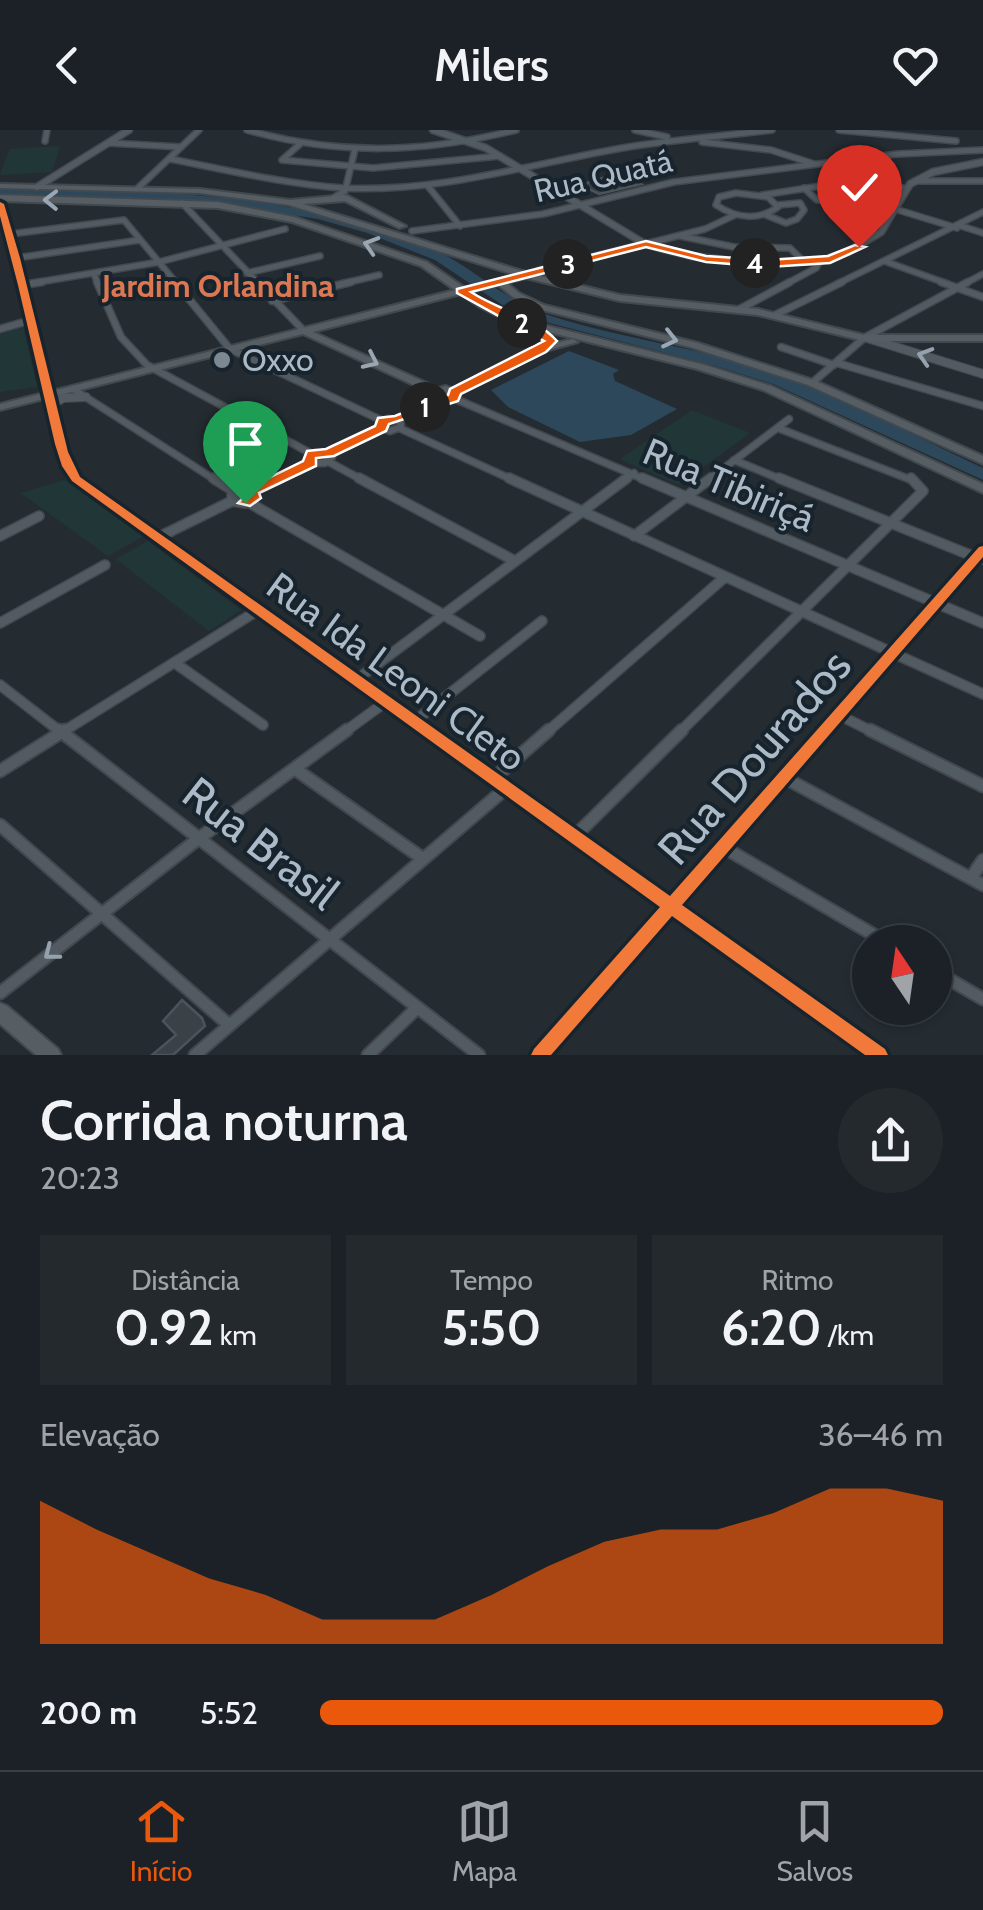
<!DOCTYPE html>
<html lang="pt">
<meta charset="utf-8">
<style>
body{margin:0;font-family:Cabin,sans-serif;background:#24292e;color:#f1f3f6;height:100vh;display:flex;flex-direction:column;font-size:38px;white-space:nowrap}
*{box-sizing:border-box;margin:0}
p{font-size:32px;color:#a0a3a7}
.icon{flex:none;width:55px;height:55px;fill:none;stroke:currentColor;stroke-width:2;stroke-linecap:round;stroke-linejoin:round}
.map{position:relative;height:925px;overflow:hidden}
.drawer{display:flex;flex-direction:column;background:#1b2126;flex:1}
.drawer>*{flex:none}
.needle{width:65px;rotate:347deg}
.controls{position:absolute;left:852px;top:795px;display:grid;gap:20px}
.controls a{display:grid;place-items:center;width:100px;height:100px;border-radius:50%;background:#1b2126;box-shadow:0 2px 8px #0004,0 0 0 2px #393e43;font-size:50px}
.pin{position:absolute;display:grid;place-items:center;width:85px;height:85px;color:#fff;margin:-102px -42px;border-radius:50% 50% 50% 0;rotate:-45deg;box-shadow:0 0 10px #0007}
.pin .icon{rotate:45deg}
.km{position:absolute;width:50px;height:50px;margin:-25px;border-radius:50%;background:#222;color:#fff;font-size:28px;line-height:50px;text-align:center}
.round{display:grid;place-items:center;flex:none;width:105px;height:105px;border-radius:52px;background:#24292e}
.headline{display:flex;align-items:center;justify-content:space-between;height:170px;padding:0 40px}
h1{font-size:55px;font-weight:600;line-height:75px}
.metrics{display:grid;grid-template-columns:repeat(3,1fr);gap:15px;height:170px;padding:10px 40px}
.metrics div{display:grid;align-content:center;border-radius:0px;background:#24292e;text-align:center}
.metrics b{font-size:50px;font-weight:600}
.metrics small{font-size:28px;font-weight:400}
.metrics p{font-size:28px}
.chart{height:280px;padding:20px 40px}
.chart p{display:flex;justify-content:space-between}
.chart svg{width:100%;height:180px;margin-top:10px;fill:#ea580c;opacity:.7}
ul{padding:0 40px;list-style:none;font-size:32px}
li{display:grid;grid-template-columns:160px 120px 1fr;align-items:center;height:75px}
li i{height:25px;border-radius:12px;background:#ea580c}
header{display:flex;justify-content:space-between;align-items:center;height:130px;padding:0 40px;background:#1b2126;font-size:45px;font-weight:600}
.menu{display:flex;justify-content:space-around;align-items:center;height:140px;border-top:2px solid #393e43;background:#1b2126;font-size:28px;color:#a0a3a7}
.menu a{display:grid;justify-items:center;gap:5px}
.menu .selected{color:#ea580c}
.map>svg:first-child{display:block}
</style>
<header><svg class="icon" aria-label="back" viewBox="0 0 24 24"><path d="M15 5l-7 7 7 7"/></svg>Milers<svg class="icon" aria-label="heart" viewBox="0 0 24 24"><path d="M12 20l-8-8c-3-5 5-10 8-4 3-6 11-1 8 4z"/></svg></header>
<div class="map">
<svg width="983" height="925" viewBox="0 0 983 925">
<rect width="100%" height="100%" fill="#242c32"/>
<!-- green -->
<g fill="#213737">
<polygon points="60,16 52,42 0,45 10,19"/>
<polygon points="23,196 37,257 0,262 0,203"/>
<polygon points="692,280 750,303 678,355 620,329"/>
<polygon points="65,350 144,406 108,426 21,363"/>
<polygon points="148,411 241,480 209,501 116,429"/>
</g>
<!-- water -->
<polygon fill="#2d475b" points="569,221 619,240 613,244 615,251 677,279 631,305 580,312 508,277 491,260"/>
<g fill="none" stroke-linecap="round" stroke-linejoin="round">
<!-- river -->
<path fill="#2d475b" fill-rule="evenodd" d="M 0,58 C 148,60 284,61 425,115 C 467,132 499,167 542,183 C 612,207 685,215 755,237 C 834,263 908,303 983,338 L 983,350 L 773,254 L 716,236 L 530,188 L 501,174 L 435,130 L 367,103 L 318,89 L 215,73 L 0,66 Z"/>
</g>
<!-- building -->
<g fill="#3b4247" stroke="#4b545a" stroke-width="2.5">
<polygon points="617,43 641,54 599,64 581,55"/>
<polygon points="182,870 202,888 205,896 173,925 152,925 176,905 163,891"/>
</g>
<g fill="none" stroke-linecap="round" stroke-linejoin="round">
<!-- minor-far3 casing -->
<g stroke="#42484d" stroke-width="8">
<g id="minor-far3">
<path d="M 247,0 C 338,26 425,23 516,0"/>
<polyline points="635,0 667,7"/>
<polyline points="839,0 956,11"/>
<polyline points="45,11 47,0"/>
<polyline points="702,12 771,20 814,34"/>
<polyline points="109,13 181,17"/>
<polyline points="300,14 282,30 373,38 500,26"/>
<path d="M 170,29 C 227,40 285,54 343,58 C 441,63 533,33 628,17 C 676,9 724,6 772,0"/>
<polyline points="915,51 983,51"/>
<polyline points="427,55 460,96"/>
<polyline points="804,58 817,70 826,70"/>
<polyline points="137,59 199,0"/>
<path d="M 736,63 L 768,67 L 778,77 C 758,91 736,88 716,75 L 719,67 Z"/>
<polyline points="762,65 840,53 905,58"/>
<polyline points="333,68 345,61 355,19"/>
<polyline points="182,73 259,154"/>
<polyline points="895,79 957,98"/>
<polyline points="766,85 786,93 797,89 804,80 800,73 778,75"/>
<polyline points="961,96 983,103"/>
<polyline points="412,101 543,84 674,52 898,24 983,20"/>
<polyline points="10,104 124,90 177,154"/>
<polyline points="680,106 734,117 790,118 804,132"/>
<polyline points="645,114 705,99 735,85"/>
<polyline points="16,128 140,110"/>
<polyline points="887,132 948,154"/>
<polyline points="247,143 320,126"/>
<polyline points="94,144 98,154"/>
<polyline points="27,154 159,132 285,99"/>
<polyline points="341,154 379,145"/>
<polyline points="786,154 816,138 820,131"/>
<polyline points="837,154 983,82"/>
<polyline points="964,154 983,144"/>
</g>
</g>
<!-- minor-far2 casing -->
<g stroke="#42484d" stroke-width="9">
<g id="minor-far2">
<polyline points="97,152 121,207 147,235 312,324"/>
<polyline points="175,152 230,219 383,291"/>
<polyline points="257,152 304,201"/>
<polyline points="941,152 983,167"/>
<polyline points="23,155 42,152"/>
<polyline points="272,171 351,152"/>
<polyline points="738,180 790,152"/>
<polyline points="775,185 842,152"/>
<polyline points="0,199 31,190"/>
<polyline points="781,217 834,235"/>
<polyline points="837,233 983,276"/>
<polyline points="812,253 864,208 968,152"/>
<polyline points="73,259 217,351"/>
<polyline points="453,268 648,351"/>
<polygon points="388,289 400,291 401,297 390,301 381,298 381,292"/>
<polyline points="398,290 440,269"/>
<polyline points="399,298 515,351"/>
<polyline points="778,298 914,351"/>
<polygon points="315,323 332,327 325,333 311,333 308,327"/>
<polyline points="329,324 381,298"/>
<polyline points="734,330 785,351"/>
<polyline points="329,332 364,351"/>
<polyline points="274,351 311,333"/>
<polyline points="624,351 634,343"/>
<polyline points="707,351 789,289"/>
</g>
</g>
<!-- minor-far1 casing -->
<g stroke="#42484d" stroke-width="12">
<g id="minor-far1">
<polyline points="213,348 235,362"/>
<polyline points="359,348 515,431"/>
<polyline points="509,348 983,564"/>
<polyline points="642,348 983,493"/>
<polyline points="779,348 980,429"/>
<polygon points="239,361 251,362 253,368 245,373 232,371 232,365"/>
<polyline points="251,362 280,348"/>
<polyline points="248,372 480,506"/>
<polyline points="0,406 39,386"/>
<polyline points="634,406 711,348"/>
<polyline points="159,407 232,371"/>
<polyline points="0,493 105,435"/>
<polyline points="175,533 263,595"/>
<polyline points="356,550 627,348"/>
<polyline points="0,555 62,603"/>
<polyline points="839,585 875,603"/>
<polyline points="415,591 542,491"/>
<polyline points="61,603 260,479"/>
<polyline points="343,603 387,571"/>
<polyline points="546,603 725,447"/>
<polyline points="679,603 923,361 911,348"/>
<polyline points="823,603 983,420"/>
</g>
</g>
<!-- minor casing -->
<g stroke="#42484d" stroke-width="15">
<g id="minor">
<polyline points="59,600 479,925"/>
<polyline points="870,600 983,656"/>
<polyline points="295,639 422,728"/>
<polyline points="0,641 65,600"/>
<polyline points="785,648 983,755"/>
<polyline points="493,649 549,600"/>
<polyline points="0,695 229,895"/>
<polyline points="574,707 682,600"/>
<polyline points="723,717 886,812"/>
<polyline points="971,748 983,730"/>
<polyline points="935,841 983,869"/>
<polyline points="0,863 198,709 347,600"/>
<polyline points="195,925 505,659"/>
<polyline points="368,925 417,878"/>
<polyline points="540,925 825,600"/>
</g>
</g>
<!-- tertiary-far3 casing -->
<g stroke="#42484d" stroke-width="9">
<g id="tertiary-far3">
<polyline points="433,0 486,18 645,114 691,126 748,133 820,131 848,122 881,102 910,54 933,42 983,32"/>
<polyline points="37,57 129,0"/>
<polyline points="0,74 23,154"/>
<polyline points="538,141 645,114"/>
</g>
</g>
<!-- tertiary-far2 casing -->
<g stroke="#42484d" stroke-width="10">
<g id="tertiary-far2">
<polyline points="22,152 62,322 78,351"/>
<polyline points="867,208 983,244"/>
<polyline points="50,276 63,268 86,267"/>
</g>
</g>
<!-- tertiary-far1 casing -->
<g stroke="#42484d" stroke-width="14">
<polyline id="tertiary-far1" points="75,348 430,603"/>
</g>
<!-- tertiary casing -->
<g stroke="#42484d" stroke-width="16">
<polyline id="tertiary" points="426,600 879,925"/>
</g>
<!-- primary casing -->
<g stroke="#41494f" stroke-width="4">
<g id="primary">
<polygon points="0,54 200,59 290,70 346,65 406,96 399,98 345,71 303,74 529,143 620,165 758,179 864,205 983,205 983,211 864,211 758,185 620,171 526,148 507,153 519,163 544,175 698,213 816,251 983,326 983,334 808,255 690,217 538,179 513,167 498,155 471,162 486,173 520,189 705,235 771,256 983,354 983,363 763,260 697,239 512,193 480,177 461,164 313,202 438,258 446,256 453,259 538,217 573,209 578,212 545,221 460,264 460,268 446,273 432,268 431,263 303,204 0,280 0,274 455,160 421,136 292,92 218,78 0,71 0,65 218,72 294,87 427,132 465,158 516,145 289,75 200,63 0,58"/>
<polygon points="0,873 7,876 58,919 61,925 36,925 0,894"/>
</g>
</g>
<!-- minor-far3 -->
<use href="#minor-far3" stroke="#535b62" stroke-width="5"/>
<!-- minor-far2 -->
<use href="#minor-far2" stroke="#535b62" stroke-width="6"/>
<!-- minor-far1 -->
<use href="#minor-far1" stroke="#535b62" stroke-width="9"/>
<!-- minor -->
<use href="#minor" stroke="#535b62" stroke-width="11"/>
<!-- tertiary-far3 -->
<use href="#tertiary-far3" stroke="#535b62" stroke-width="6"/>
<!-- tertiary-far2 -->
<use href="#tertiary-far2" stroke="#535b62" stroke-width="8"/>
<!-- tertiary-far1 -->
<use href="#tertiary-far1" stroke="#535b62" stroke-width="10"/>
<!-- tertiary -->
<use href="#tertiary" stroke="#535b62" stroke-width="12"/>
<!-- primary -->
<use href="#primary" fill="#565d63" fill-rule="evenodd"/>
<!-- cycleway casing -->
<g stroke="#17242d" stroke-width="7">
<polygon id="cycleway" points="0,72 4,74 20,128 68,322 80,347 670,766 979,417 983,416 983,427 682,775 885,919 888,925 865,925 672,786 551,925 531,925 534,919 660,777 72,351 62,336 55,314 18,155 0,86"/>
</g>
<!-- cycleway -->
<use href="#cycleway" fill="#f17a3a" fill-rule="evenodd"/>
</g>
<!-- one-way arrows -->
<defs><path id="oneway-chevron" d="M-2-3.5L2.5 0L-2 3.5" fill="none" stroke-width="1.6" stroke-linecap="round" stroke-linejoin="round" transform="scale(2.5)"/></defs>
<g stroke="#9aa7b2">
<use href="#oneway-chevron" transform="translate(51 70) rotate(-179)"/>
<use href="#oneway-chevron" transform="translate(371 115) rotate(-163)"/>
<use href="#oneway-chevron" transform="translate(670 209) rotate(13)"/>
<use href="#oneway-chevron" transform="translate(371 231) rotate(25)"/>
</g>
<g stroke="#95a2ad">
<use href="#oneway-chevron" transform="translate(925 226) rotate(-163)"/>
<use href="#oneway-chevron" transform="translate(51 823) rotate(142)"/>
</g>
<!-- route -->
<path fill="#ea580c" stroke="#fff" stroke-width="2.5" d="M 646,111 L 706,126 L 768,130 L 828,126 L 855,115 L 865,117 L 830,133 L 768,137 L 706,132 L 646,117 L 471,162 C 498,180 536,187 557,211 L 546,222 L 461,264 L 458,271 L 389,294 L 386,301 L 334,326 L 316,328 L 316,336 L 259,363 L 261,368 L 250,376 L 238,373 L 245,366 L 246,359 L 303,331 L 307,321 L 326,319 L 375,296 L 378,288 L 395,286 L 448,265 L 450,259 L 544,211 L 457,163 L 457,159 Z"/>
<!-- markers -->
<circle fill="#7c8892" stroke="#17242d" stroke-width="4" cx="222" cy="230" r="10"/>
<g text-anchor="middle" stroke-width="8" stroke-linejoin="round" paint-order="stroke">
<!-- far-street labels -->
<g font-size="32" fill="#abbac6" stroke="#17242d">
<text transform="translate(603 46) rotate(-13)" y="11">Rua Quatá</text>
</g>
<!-- far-neighbourhood labels -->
<g font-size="32" font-weight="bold" fill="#dc7751" stroke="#17242d">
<text x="218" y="167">Jardim Orlandina</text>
</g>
<!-- far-poi labels -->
<g font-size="32" fill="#abbac6" stroke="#17242d" text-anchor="start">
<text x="242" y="241">Oxxo</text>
</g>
<!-- street labels -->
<g font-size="38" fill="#abbac6" stroke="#17242d">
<text transform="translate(729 355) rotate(23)" y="13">Rua Tibiriçá</text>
<text transform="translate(396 542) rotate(36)" y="13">Rua Ida Leoni Cleto</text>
</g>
<!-- near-street labels -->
<g font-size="45" fill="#abbac6" stroke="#17242d">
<text transform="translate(754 627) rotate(-49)" y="16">Rua Dourados</text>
<text transform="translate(261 713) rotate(38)" y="16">Rua Brasil</text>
</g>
</g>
</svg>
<div class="controls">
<a><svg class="needle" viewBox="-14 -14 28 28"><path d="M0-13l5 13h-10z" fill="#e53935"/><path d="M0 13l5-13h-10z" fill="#a0a3a7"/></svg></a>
</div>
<div class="pin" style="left:245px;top:373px;background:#1e9e55"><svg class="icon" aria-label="arrive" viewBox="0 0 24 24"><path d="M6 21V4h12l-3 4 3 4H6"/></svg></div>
<div class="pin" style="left:859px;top:117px;background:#d93025"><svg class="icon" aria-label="check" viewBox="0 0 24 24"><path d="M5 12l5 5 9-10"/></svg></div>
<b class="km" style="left:425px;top:277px">1</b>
<b class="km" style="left:522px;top:193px">2</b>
<b class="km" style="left:568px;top:134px">3</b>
<b class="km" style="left:755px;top:133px">4</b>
</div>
<section class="drawer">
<div class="headline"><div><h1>Corrida noturna</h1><p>20:23</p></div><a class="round"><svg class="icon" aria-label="share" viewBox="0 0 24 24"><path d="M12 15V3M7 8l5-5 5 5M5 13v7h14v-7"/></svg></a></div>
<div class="metrics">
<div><p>Distância</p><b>0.92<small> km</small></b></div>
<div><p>Tempo</p><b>5:50</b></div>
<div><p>Ritmo</p><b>6:20<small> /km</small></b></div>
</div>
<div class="chart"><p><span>Elevação</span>36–46 m</p>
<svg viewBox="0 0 160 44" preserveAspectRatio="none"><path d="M0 44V9L10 16L20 22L30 28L40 32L50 38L60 38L70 38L80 32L90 25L100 19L110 16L120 16L130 12L140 6L150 6L160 9V44z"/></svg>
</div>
<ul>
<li><b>200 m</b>5:52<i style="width:100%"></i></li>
</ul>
</section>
<nav class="menu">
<a class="selected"><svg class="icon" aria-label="home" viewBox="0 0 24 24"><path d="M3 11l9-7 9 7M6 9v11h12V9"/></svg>Início</a>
<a><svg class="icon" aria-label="map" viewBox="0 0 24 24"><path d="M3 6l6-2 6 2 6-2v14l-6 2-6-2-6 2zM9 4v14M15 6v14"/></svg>Mapa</a>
<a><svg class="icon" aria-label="saved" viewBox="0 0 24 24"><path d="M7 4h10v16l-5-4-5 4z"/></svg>Salvos</a>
</nav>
